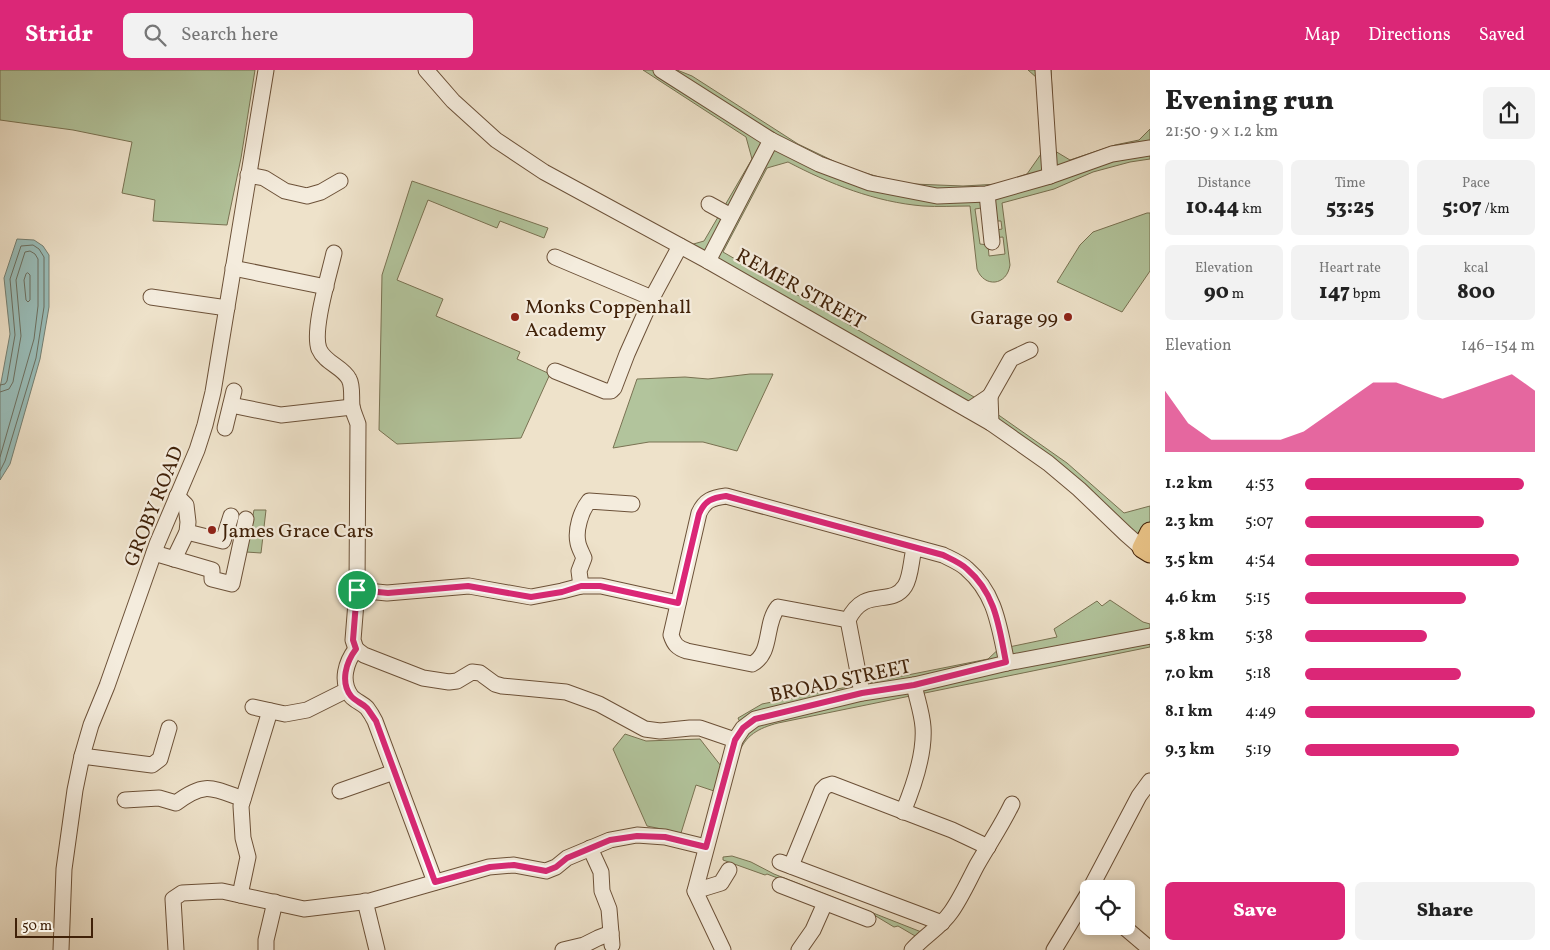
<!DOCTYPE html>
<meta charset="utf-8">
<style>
body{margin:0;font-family:Vollkorn,serif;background:#f2f2f2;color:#222;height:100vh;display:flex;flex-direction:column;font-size:19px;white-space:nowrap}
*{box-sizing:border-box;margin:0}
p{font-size:16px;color:#767676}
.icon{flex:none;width:28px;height:28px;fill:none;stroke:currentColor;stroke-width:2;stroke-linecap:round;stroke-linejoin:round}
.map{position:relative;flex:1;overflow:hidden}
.drawer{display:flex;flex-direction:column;background:#fff;width:400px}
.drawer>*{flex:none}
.tools{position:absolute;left:1080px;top:810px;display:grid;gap:10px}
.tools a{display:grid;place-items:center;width:55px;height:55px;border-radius:8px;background:#fff;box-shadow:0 2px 8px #0003;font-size:25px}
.scale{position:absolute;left:15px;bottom:12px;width:78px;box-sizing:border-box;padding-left:5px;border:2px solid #402108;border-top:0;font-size:14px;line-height:18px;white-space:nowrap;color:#402108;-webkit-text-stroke:4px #f4ecdd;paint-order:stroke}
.pin{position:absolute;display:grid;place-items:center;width:42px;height:42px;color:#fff;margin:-21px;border:2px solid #fff;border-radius:50%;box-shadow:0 1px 5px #0007}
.round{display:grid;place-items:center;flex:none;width:52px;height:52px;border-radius:8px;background:#f2f2f2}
.summary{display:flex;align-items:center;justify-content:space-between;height:85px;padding:0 15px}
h1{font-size:28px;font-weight:800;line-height:38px}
.metrics{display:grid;grid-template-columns:repeat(3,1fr);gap:8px;height:85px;padding:5px 15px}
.metrics div{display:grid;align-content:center;border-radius:8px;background:#f2f2f2;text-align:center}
.metrics b{font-size:21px;font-weight:800}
.metrics small{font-size:14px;font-weight:400}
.metrics p{font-size:14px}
.chart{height:140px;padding:10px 15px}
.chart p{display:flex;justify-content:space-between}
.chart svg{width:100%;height:90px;margin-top:5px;fill:#db2777;opacity:.7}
.cta{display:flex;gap:10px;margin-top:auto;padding:10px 15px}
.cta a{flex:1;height:58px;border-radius:8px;background:#db2777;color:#fff;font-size:20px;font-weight:800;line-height:58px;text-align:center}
.cta a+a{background:#f2f2f2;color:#222}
ul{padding:0 15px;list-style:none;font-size:16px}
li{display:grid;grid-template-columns:80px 60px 1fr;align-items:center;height:38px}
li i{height:12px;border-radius:6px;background:#db2777}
header{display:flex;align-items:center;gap:30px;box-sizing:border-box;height:70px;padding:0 25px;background:#db2777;color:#fff}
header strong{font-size:24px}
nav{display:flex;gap:28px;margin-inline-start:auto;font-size:18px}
.search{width:350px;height:45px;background:#f2f2f2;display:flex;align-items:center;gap:12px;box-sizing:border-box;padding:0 18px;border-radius:8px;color:#767676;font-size:19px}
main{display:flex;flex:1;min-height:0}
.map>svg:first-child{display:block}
</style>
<header>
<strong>Stridr</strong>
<div class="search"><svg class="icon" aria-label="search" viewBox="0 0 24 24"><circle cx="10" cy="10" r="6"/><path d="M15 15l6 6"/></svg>Search here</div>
<nav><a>Map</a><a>Directions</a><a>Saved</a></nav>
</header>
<main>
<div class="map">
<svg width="1150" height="880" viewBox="0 0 1150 880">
<rect width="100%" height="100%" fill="#eee2ca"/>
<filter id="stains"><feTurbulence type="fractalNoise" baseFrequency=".004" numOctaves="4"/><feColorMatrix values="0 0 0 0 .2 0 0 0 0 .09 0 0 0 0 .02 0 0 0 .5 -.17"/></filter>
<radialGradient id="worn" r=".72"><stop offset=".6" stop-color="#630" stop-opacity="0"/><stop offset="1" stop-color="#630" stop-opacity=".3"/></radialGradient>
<!-- green -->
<g fill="#b2c49c" stroke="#797252" fill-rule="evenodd">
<polygon points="0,0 255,0 241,88 227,155 153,151 155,130 122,123 132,72 73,60 0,50"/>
<path d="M 643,0 L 677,0 L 692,6 L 798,74 L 848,98 L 893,111 L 913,114 L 963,116 L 999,114 L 1027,104 L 1041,84 L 1037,8 L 1028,0 L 1051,0 L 1055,81 L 1070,90 L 1115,75 L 1139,70 L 1150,59 L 1150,89 L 1130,92 L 1093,102 L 1054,119 L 1002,133 L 1010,195 C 1007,216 984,218 977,199 L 970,136 C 954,136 938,137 923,136 C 875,132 830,114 788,92 L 767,98 L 723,182 L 981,331 L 969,340 L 690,175 L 704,171 L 752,89 L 746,67 ZM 988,137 L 995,151 L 1001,151 L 1002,159 L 991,161 L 991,168 L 1003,167 L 1005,184 L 989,186 L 988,175 L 980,174 L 975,139 Z"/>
<polygon points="412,111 548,158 544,168 500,151 497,158 428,130 397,210 443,229 436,246 520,282 517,289 550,304 521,368 397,374 379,360 382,205"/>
<polygon points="1147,143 1150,143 1150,201 1122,242 1057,212 1080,175 1093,162"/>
<polygon points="750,304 773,304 737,381 703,372 649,372 613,378 637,309 685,307 708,309"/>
<polygon points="990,339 1067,393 1124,443 1150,436 1150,462 1142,478 991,353"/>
<polygon points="254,440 266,440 261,483 246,482"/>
<path d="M 1110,530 L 1143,552 L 1150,554 L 1150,577 L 778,653 C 759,658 745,665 738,685 L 743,659 L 738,648 L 762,634 L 988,589 L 1003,575 L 1009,577 L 1057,567 L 1054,559 L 1097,531 L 1102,536 Z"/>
<polygon points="625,664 646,671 700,669 721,696 714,721 696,715 681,763 647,756 613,679"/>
<polygon points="732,786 751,792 774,804 929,865 922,870 898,856 894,857 874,845 767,804 765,805 723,790 723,787"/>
</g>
<!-- water -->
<polygon fill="#99bdb9" stroke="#757f72" points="17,169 34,170 43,176 49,185 49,237 40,289 10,394 0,410 0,318 10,264 4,208"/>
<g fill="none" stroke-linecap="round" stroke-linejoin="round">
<!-- shore -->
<g stroke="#6c6f60" stroke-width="1">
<polygon points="28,203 30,205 30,230 28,232 26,230 24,210 26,204"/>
<polyline points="0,315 5,314 7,311 15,265 10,209 21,176 33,175 39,179 44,187 44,237 36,288 5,391 0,401"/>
<polyline points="0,322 9,319 13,312 21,266 16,210 25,182 30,181 35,184 38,189 38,236 34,269 0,387"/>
</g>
<!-- minor casing -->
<g stroke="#6c5138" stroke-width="17">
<g id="minor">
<polyline points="426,0 453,31 496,70 544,102 708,191 991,353 1048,393 1079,419 1126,464 1142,478"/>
<polyline points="661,0 771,70 819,94 870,113 937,126 987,124 1050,106 1112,84 1150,78"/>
<polyline points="1043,0 1050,106"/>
<polyline points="248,105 264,108 285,121 307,126 321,122 340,111"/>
<polyline points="987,124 992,172"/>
<polyline points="709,134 731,146"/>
<path d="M 334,183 C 329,205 312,260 319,279 C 325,293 343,297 349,309 C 353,316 351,328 352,336 C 353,342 356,348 358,354 L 357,520 L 353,570 L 356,579"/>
<polyline points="555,187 652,228"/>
<polyline points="708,191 771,70"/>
<polyline points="233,198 326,217"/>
<polyline points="151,227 227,238"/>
<polyline points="555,301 605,321 611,321 614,318 627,284 652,228 680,176"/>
<polyline points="990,326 1011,289 1030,280"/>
<polyline points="231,335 281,345 352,337"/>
<polyline points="969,340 990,326 991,353"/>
<polyline points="225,358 234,321"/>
<polyline points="187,462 223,471 231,446"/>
<path d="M 914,479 C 911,490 911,507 905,516 C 891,538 865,515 848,550 L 778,537 C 764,554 773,583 752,594 L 687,581 C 677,578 674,574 671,565 L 699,443 C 705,430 712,428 726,426 L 943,485 C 951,489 961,493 967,499 C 996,524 999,557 1007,593"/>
<polyline points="154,483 212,500 212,509 232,514 246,449"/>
<polyline points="174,489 187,462 188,452 186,435 177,426"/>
<path d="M 581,516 L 579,501 L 584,488 C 582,483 579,478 578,473 C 575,460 581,441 589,431 L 632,434"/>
<polyline points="357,520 387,523 469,516 531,527 562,521 581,516 601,516 678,533"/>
<polyline points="848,550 862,623"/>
<polyline points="356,579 364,585 423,608 449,612 457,611 472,602 480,603 495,614 502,616 566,622 599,634 645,659 660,661 690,658 700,658 735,670"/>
<path d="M 356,579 C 346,592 340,611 351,626 C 355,631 362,633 367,638 C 370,642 373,647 375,651 L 435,812"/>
<polyline points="253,637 285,644 307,640 347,620"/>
<polyline points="82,686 152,695 160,689 169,658"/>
<polyline points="340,721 394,702"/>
<path d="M 125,730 L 159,728 L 176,733 C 205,711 212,718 243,729"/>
<path d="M 903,742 C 913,718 925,684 923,657 C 922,643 917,629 914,615"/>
<polyline points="590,778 601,802 602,821 609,839 612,875"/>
<polyline points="780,792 942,853"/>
<polyline points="791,796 822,720 826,716 832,714 952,760 988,777"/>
<polyline points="780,815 868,849"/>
<polyline points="1090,819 1139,726 1150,711"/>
<polyline points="695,821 721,813 729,800"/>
<polyline points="240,825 248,787 243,768 241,736 270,641"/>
<polyline points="365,831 377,880"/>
<polyline points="1123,856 1150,879"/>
<polyline points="61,880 64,799 75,720 82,686 91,655 107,616 157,474 197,380 205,355 213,322 266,0"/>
<polyline points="176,880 173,829 182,823 222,821 304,839 370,831 489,797 514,795 546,801 556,797 567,788 610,770 637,765 665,767 706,777"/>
<polyline points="266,880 266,870 275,832"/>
<polyline points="563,880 584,875 598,868 611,863"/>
<polyline points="723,880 695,821 735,670 743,658 755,649 862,623 914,615 1007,593 1150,566"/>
<polyline points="799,880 813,860 825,833"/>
<path d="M 912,880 C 924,866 940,858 951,842 C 961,828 969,810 977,795 C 989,774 1002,755 1012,734"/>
<polyline points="1054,880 1089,822"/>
</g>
</g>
<!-- major casing -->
<g stroke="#402108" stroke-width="21">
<polyline id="major" points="1150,462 1142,478 1150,483"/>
</g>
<!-- minor -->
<use href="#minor" stroke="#f4ecdd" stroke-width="15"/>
<!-- major -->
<use href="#major" stroke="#e7c185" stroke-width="19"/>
</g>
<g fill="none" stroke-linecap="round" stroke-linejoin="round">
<!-- route casing -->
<g stroke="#fff" stroke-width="10">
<path id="route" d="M 726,426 L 943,485 C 951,489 961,493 967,499 C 996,524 999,557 1006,592 L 914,615 L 862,623 L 755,649 L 743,658 L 735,670 L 706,777 L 665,767 L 637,766 L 610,770 L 567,788 L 556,797 L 546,801 L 514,795 L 490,797 L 435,812 L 376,651 C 373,647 370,642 367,638 C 362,633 355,631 351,626 C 340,612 346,592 356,579 L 353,570 L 357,520 L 388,523 L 468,516 L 531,527 L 562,522 L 581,516 L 600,516 L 678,533 L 699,444 C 705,430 712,428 726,426 Z"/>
</g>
<!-- route -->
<use href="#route" stroke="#db2777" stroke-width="6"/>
</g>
<!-- markers -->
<g fill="#8f2418" stroke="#f4ecdd" stroke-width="2">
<circle cx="515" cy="247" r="5"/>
<circle cx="1068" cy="247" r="5"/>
<circle cx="212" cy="460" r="5"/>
</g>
<g text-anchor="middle" stroke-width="4.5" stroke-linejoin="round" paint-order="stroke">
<!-- street labels -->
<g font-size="20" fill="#402108" stroke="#f4ecdd">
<text transform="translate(801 218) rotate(29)" y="7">REMER STREET</text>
<text transform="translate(153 436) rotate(-68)" y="7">GROBY ROAD</text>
<text transform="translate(840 610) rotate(-12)" y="7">BROAD STREET</text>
</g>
<!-- poi labels -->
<g font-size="20" fill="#402108" stroke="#f4ecdd" text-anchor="start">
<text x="525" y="243">Monks Coppenhall<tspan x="525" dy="23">Academy</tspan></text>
<text x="1058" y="254" text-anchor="end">Garage 99</text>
<text x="222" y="467">James Grace Cars</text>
</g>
</g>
<rect width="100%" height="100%" filter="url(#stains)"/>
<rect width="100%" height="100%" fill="url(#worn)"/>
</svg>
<div class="tools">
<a><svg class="icon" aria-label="locate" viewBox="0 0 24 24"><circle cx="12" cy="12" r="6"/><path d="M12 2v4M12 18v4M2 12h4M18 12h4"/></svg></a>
</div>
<div class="scale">50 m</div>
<div class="pin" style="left:357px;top:520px;background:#1e9e55"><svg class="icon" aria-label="arrive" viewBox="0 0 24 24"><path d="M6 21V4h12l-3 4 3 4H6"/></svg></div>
</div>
<section class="drawer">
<div class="summary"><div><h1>Evening run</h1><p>21:50 · 9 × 1.2 km</p></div><a class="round"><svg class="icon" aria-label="share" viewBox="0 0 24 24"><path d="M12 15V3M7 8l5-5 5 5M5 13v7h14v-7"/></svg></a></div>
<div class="metrics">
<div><p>Distance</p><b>10.44<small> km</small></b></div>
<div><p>Time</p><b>53:25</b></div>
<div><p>Pace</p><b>5:07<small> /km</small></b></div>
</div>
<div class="metrics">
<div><p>Elevation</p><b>90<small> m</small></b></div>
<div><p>Heart rate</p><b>147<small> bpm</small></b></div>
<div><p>kcal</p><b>800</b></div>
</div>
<div class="chart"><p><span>Elevation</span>146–154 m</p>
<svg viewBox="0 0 160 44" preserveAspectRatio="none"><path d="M0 44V14L10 30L20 38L30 38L40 38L50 38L60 34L70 26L80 18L90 10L100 10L110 14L120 18L130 14L140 10L150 6L160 14V44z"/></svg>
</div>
<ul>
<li><b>1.2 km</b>4:53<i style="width:95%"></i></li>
<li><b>2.3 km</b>5:07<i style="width:78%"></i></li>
<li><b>3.5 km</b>4:54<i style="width:93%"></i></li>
<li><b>4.6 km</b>5:15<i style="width:70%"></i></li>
<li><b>5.8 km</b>5:38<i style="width:53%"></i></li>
<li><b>7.0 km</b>5:18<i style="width:68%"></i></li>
<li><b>8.1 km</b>4:49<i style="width:100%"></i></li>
<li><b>9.3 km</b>5:19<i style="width:67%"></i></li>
</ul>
<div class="cta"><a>Save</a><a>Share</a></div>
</section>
</main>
